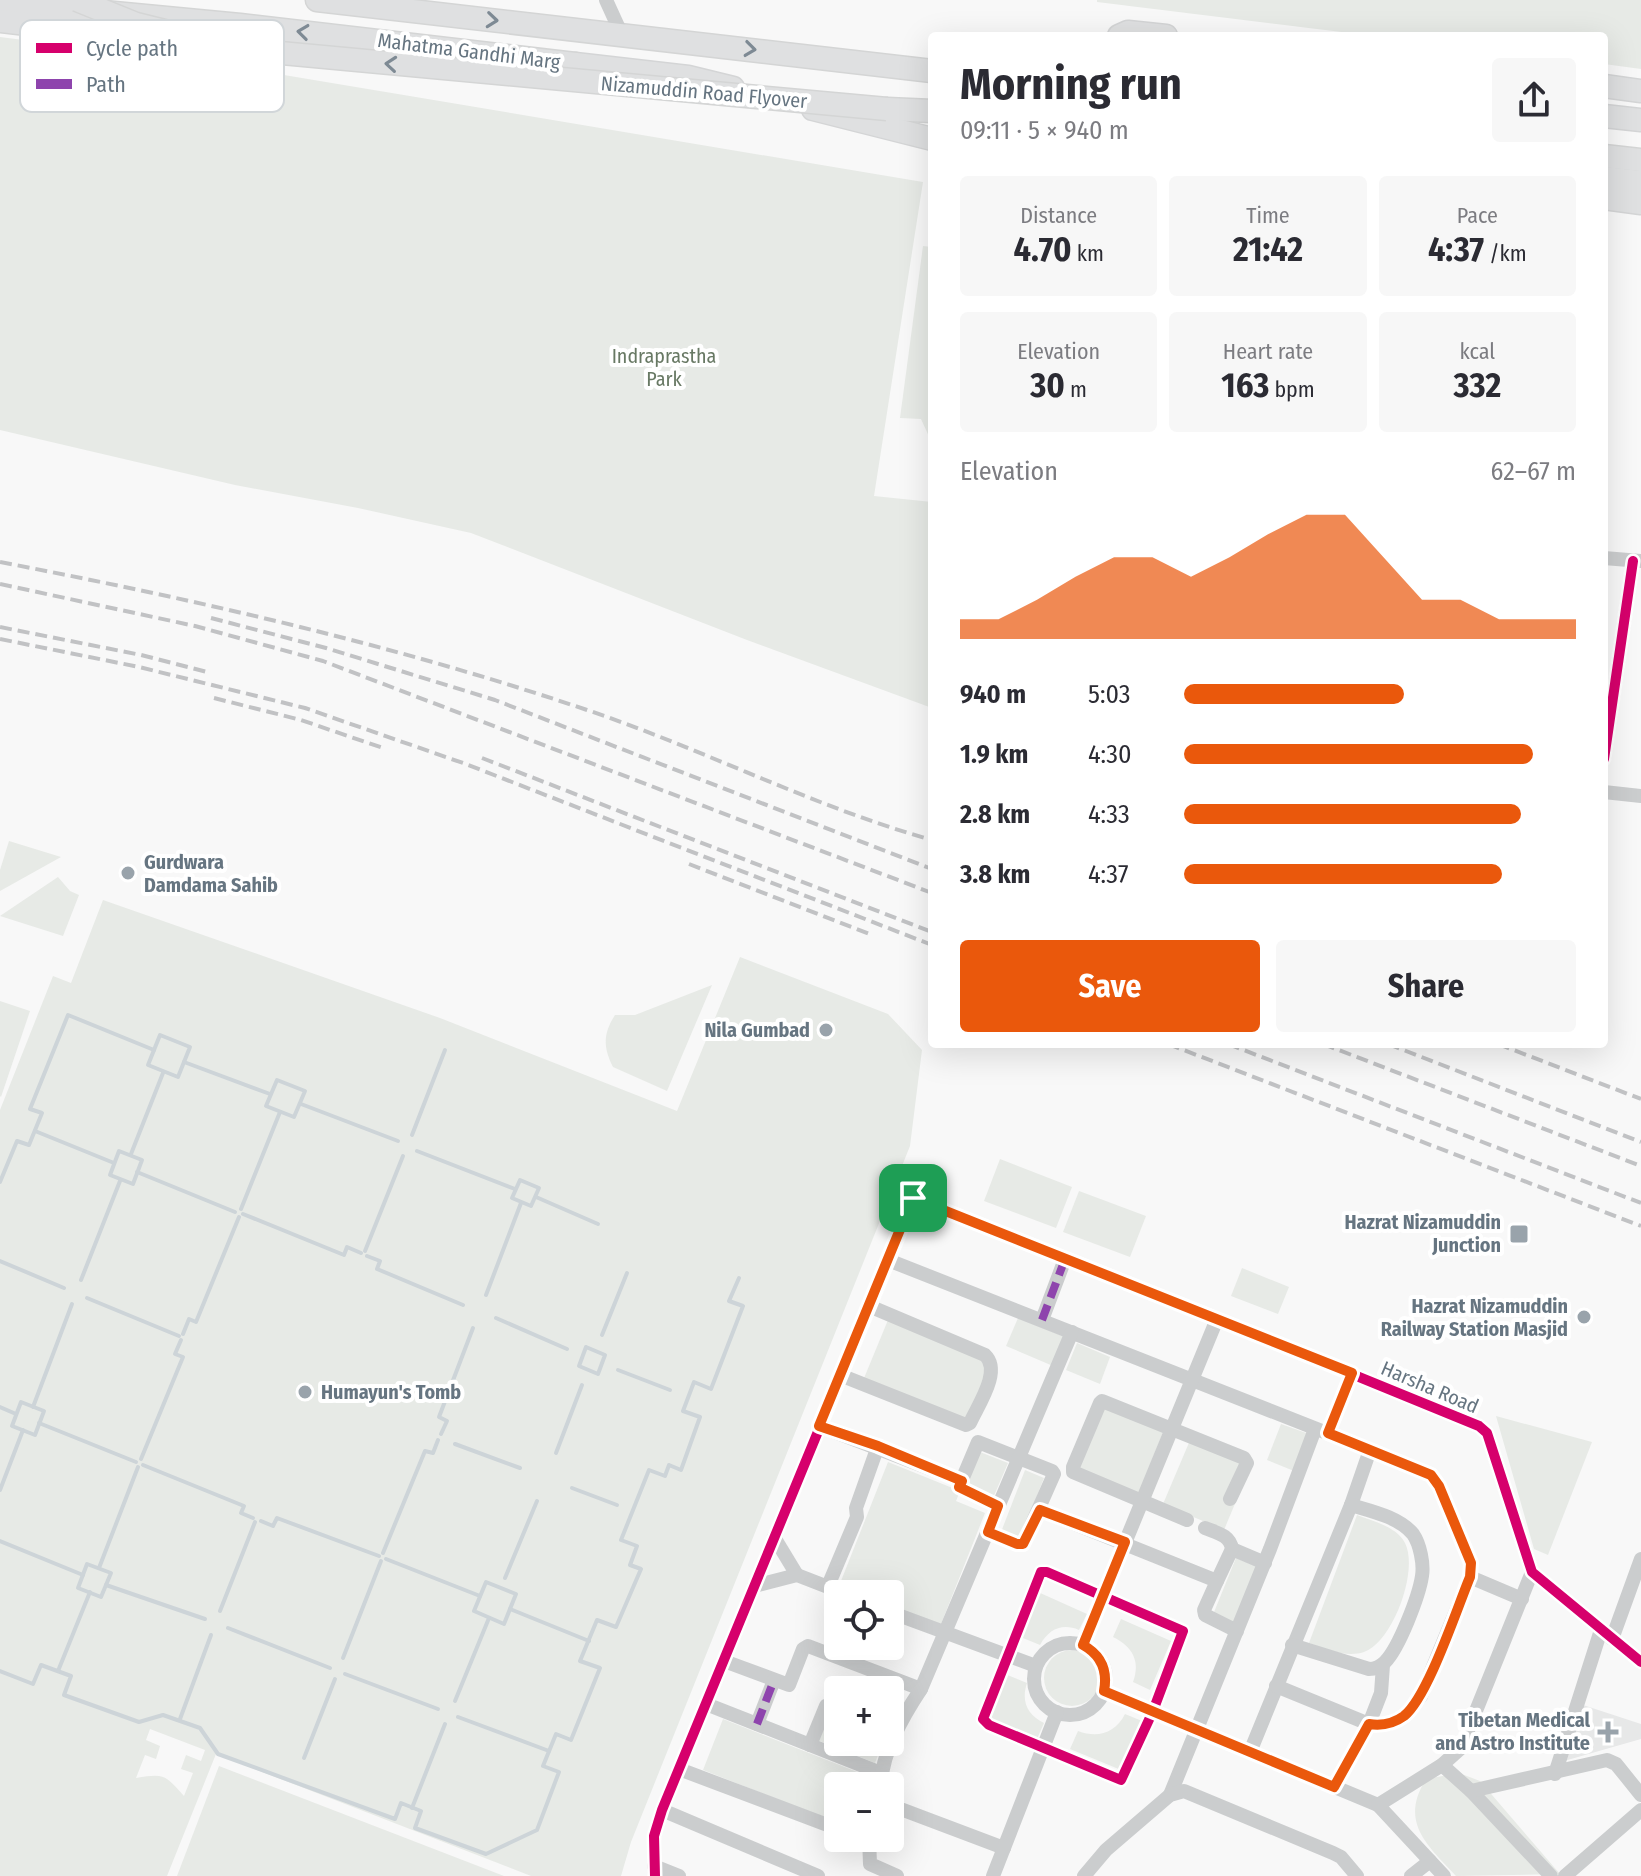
<!DOCTYPE html>
<meta charset="utf-8">
<style>
body{margin:0;font-family:"Fira Sans Condensed",sans-serif;background:#f7f7f7;color:#2b2b33;height:100vh;display:flex;flex-direction:column;font-size:30px;white-space:nowrap}
*{box-sizing:border-box;margin:0}
p{font-size:26px;color:#7c7c81}
.icon{flex:none;width:44px;height:44px;fill:none;stroke:currentColor;stroke-width:2;stroke-linecap:round;stroke-linejoin:round}
.map{position:relative;flex:1;overflow:hidden}
.details{position:absolute;left:928px;top:32px;width:680px;height:1016px;display:flex;flex-direction:column;background:#fff;border-radius:8px;box-shadow:0 8px 32px #0002}
.details>*{flex:none}
.tools{position:absolute;left:824px;top:1580px;display:grid;gap:16px}
.tools a{display:grid;place-items:center;width:80px;height:80px;border-radius:8px;background:#fff;box-shadow:0 8px 32px #0002;font-size:40px}
.pin{position:absolute;display:grid;place-items:center;width:68px;height:68px;color:#fff;margin:-34px;border-radius:16px;box-shadow:0 4px 12px #0006}
.round{display:grid;place-items:center;flex:none;width:84px;height:84px;border-radius:8px;background:#f7f7f7}
.summary{display:flex;align-items:center;justify-content:space-between;height:136px;padding:0 32px}
h1{font-size:44px;font-weight:700;line-height:60px}
.stats{display:grid;grid-template-columns:repeat(3,1fr);gap:12px;height:136px;padding:8px 32px}
.stats div{display:grid;align-content:center;border-radius:8px;background:#f7f7f7;text-align:center}
.stats b{font-size:34px;font-weight:700}
.stats small{font-size:22px;font-weight:400}
.stats p{font-size:22px}
.chart{height:224px;padding:16px 32px}
.chart p{display:flex;justify-content:space-between}
.chart svg{width:100%;height:144px;margin-top:8px;fill:#ea580c;opacity:.7}
.cta{display:flex;gap:16px;margin-top:auto;padding:16px 32px}
.cta a{flex:1;height:92px;border-radius:8px;background:#ea580c;color:#fff;font-size:32px;font-weight:700;line-height:92px;text-align:center}
.cta a+a{background:#f7f7f7;color:#2b2b33}
ul{padding:0 32px;list-style:none;font-size:26px}
li{display:grid;grid-template-columns:128px 96px 1fr;align-items:center;height:60px}
li i{height:20px;border-radius:10px;background:#ea580c}
.map>svg:first-child{display:block}
</style>
<div class="map">
<svg width="1641" height="1876" viewBox="0 0 1641 1876">
<rect width="100%" height="100%" fill="#f8f8f8"/>
<!-- built -->
<polygon fill="#e7e8e8" points="1583,1705 1641,1724 1641,1739 1564,1761"/>
<!-- green -->
<g fill="#e7eae6" fill-rule="evenodd">
<polygon points="1097,0 1641,0 1641,69 1604,64 1604,36 1374,36 1097,2"/>
<polygon points="0,37 236,67 923,182 874,496 932,502 932,708 747,640 471,533 358,508 235,485 0,430"/>
<polygon points="923,246 932,247 932,443 921,419 900,418"/>
<polygon points="9,841 61,857 0,891 0,870"/>
<polygon points="58,877 70,891 79,895 63,936 0,916"/>
<path d="M 103,900 L 440,1018 L 677,1111 L 740,957 L 888,1014 L 922,1050 L 910,1146 L 631,1842 L 621,1876 L 531,1876 L 216,1754 L 167,1876 L 0,1876 L 0,1110 L 53,976 L 71,983 ZM 150,1729 L 205,1750 L 201,1761 L 186,1755 L 181,1769 L 193,1773 L 184,1796 C 165,1775 165,1773 136,1778 L 145,1755 L 156,1759 L 160,1746 L 146,1740 Z"/>
<path d="M 712,985 L 667,1091 L 613,1067 C 603,1047 603,1034 615,1015 L 635,1015 Z"/>
<polygon points="0,1001 30,1011 1,1097 0,1096"/>
<polygon points="1000,1159 1072,1187 1056,1228 984,1201"/>
<polygon points="1079,1191 1146,1216 1130,1257 1063,1232"/>
<polygon points="1242,1268 1289,1287 1278,1314 1231,1296"/>
<polygon points="1018,1318 1065,1337 1053,1366 1006,1346"/>
<polygon points="888,1320 980,1359 988,1370 981,1411 959,1422 862,1383"/>
<polygon points="1077,1343 1110,1357 1100,1384 1066,1370"/>
<polygon points="1103,1405 1164,1430 1137,1497 1076,1472"/>
<polygon points="1496,1416 1592,1442 1548,1555 1534,1549"/>
<polygon points="1281,1424 1309,1434 1294,1471 1267,1460"/>
<polygon points="1191,1438 1252,1463 1224,1530 1163,1504"/>
<polygon points="980,1452 1008,1463 993,1498 966,1487"/>
<polygon points="888,1462 960,1491 956,1501 985,1513 941,1624 890,1606 890,1594 860,1594 839,1586"/>
<polygon points="1025,1470 1044,1478 1020,1539 1001,1532"/>
<path d="M 1357,1515 C 1373,1521 1397,1527 1405,1543 C 1419,1570 1393,1642 1364,1652 C 1346,1658 1326,1649 1309,1643 Z"/>
<polygon points="1236,1558 1258,1567 1234,1626 1212,1617"/>
<path d="M 1038,1592 L 1087,1614 L 1079,1630 C 1062,1623 1049,1629 1040,1645 L 1018,1636 Z"/>
<path d="M 1121,1619 L 1171,1641 L 1150,1690 L 1133,1682 C 1141,1661 1132,1646 1113,1637 Z"/>
<circle cx="1072" cy="1678" r="28"/>
<path d="M 1005,1674 L 1027,1683 C 1021,1701 1027,1715 1044,1723 L 1037,1739 L 987,1719 Z"/>
<path d="M 1125,1714 L 1142,1721 L 1121,1770 L 1070,1749 L 1078,1731 C 1097,1738 1115,1734 1125,1714 Z"/>
<polygon points="827,1715 838,1719 838,1742 883,1742 875,1763 817,1740"/>
<polygon points="723,1719 875,1779 872,1786 838,1786 838,1823 703,1770"/>
<polygon points="219,1766 504,1876 177,1876"/>
<path d="M 1459,1773 L 1480,1781 L 1560,1874 L 1456,1876 C 1427,1845 1399,1822 1426,1779 Z"/>
</g>
<g fill="none" stroke-linecap="round" stroke-linejoin="round">
<!-- stream -->
<g stroke="#cdd4d8" stroke-width="4">
<polygon points="160,1035 190,1047 178,1077 148,1065"/>
<polyline points="184,1062 270,1094"/>
<polygon points="277,1080 305,1091 294,1117 266,1106"/>
<polyline points="301,1104 398,1141"/>
<polyline points="35,1131 114,1163"/>
<polyline points="412,1135 445,1050"/>
<polygon points="119,1151 142,1160 133,1184 110,1175"/>
<polyline points="417,1151 515,1189"/>
<polyline points="131,1154 163,1073"/>
<polyline points="137,1172 235,1212"/>
<polygon points="520,1180 539,1188 531,1206 512,1198"/>
<polyline points="0,1182 17,1141 29,1145 42,1113 30,1109 68,1015 154,1050"/>
<polyline points="536,1197 598,1224"/>
<polyline points="241,1209 280,1112"/>
<polyline points="243,1214 344,1255 347,1247 361,1253"/>
<polyline points="365,1251 403,1156"/>
<polyline points="367,1256 380,1261 377,1269 463,1305"/>
<polyline points="0,1261 64,1288"/>
<polyline points="81,1280 120,1181"/>
<polyline points="486,1295 521,1203"/>
<polyline points="87,1298 179,1336"/>
<polyline points="496,1318 567,1349"/>
<polyline points="183,1334 189,1319 196,1322 239,1217"/>
<polyline points="602,1335 627,1273"/>
<polygon points="586,1347 605,1355 598,1374 579,1366"/>
<polyline points="618,1370 670,1390"/>
<polygon points="21,1402 44,1411 35,1435 12,1426"/>
<polyline points="0,1407 16,1414"/>
<polyline points="33,1407 72,1304"/>
<polyline points="39,1423 136,1462"/>
<polyline points="441,1434 447,1421 439,1417 473,1328"/>
<polyline points="455,1444 520,1468"/>
<polyline points="556,1453 582,1385"/>
<polyline points="141,1459 183,1357 175,1354 181,1340"/>
<polyline points="143,1465 244,1506 241,1513 253,1518"/>
<polyline points="572,1488 617,1505"/>
<polyline points="0,1490 23,1430"/>
<polyline points="261,1521 273,1526 277,1518 379,1556"/>
<polyline points="0,1541 83,1575"/>
<polyline points="383,1553 425,1451 433,1453 438,1440"/>
<polyline points="386,1559 480,1596"/>
<polygon points="87,1564 111,1573 101,1597 78,1588"/>
<polyline points="99,1568 138,1467"/>
<polyline points="505,1578 537,1501"/>
<polygon points="486,1582 516,1594 504,1624 474,1611"/>
<polyline points="106,1585 205,1619"/>
<polyline points="510,1609 589,1641"/>
<polyline points="220,1611 255,1522"/>
<polyline points="228,1628 330,1668"/>
<polyline points="343,1658 381,1561"/>
<polyline points="0,1671 33,1684 41,1665 71,1676 64,1695 139,1722 163,1715 200,1728 218,1754 395,1819 401,1803 421,1811 415,1828 486,1854 537,1830 559,1772 543,1766 556,1734 571,1740 600,1668 580,1661 597,1620 616,1627 641,1569 630,1565 637,1546 621,1540 649,1470 665,1476 669,1465 681,1470 700,1417 683,1411 694,1382 711,1389 743,1306 729,1301 739,1278"/>
<polyline points="58,1671 90,1592"/>
<polyline points="345,1674 438,1709"/>
<polyline points="455,1701 489,1618"/>
<polyline points="458,1717 549,1751"/>
<polyline points="180,1719 211,1635"/>
<polyline points="304,1758 335,1679"/>
<polyline points="412,1808 445,1724"/>
</g>
<!-- primary casing -->
<g stroke="#d4d5d6" stroke-width="25">
<g id="primary">
<polyline points="1119,36 1128,32 1166,36"/>
<polyline points="575,64 688,77 733,88"/>
<polyline points="1604,86 1641,91"/>
<polyline points="813,109 932,139"/>
<polyline points="1604,116 1641,120"/>
<polyline points="1604,198 1641,203"/>
</g>
</g>
<!-- trunk casing -->
<g stroke="#d4d5d5" stroke-width="25">
<g id="trunk">
<polyline points="317,0 932,71"/>
<polyline points="0,2 240,25 575,64"/>
<polyline points="0,21 180,42"/>
<polyline points="887,109 932,111"/>
<polyline points="1604,156 1641,160"/>
<polyline points="1604,178 1641,182"/>
</g>
</g>
<!-- minor -->
<g stroke="#cbcdce" stroke-width="14">
<polyline points="606,0 621,33"/>
<polyline points="1604,558 1641,561"/>
<polyline points="1604,759 1633,561"/>
<polyline points="1604,792 1641,796"/>
<polyline points="913,1198 1168,1299 1479,1426 1487,1433 1532,1572 1641,1662"/>
<polyline points="888,1260 1370,1450 1351,1505 1250,1752"/>
<polyline points="1042,1320 1065,1259"/>
<path d="M 840,1375 L 966,1425 L 970,1423 C 978,1405 1002,1371 985,1355 L 869,1306"/>
<polyline points="819,1426 962,1481"/>
<polyline points="1328,1433 1352,1373"/>
<polyline points="1040,1510 1217,1581 1232,1549 1265,1563"/>
<polyline points="1187,1520 1073,1472 1073,1467 1100,1403 1102,1401 1244,1458 1247,1463 1230,1499"/>
<path d="M 1205,1528 C 1217,1533 1230,1535 1232,1549"/>
<polyline points="988,1532 1017,1544 1023,1544 1054,1474 1052,1471 978,1442 959,1487 998,1506"/>
<polyline points="774,1537 797,1575"/>
<polygon points="1041,1572 1047,1572 1183,1631 1153,1711 1121,1780 989,1725 983,1719"/>
<polyline points="1470,1577 1522,1599"/>
<polyline points="1217,1581 1204,1610 1205,1615 1237,1631"/>
<polyline points="754,1586 797,1575 846,1594"/>
<polyline points="828,1586 857,1517 856,1508 878,1446"/>
<polyline points="890,1612 1036,1666"/>
<polyline points="1612,1639 1641,1559"/>
<circle cx="1070" cy="1679" r="36"/>
<polyline points="1083,1645 1217,1319"/>
<path d="M 1292,1645 L 1369,1669 C 1376,1669 1380,1667 1385,1662 C 1399,1648 1419,1596 1422,1576 C 1424,1564 1420,1544 1413,1534 C 1399,1517 1371,1511 1351,1505"/>
<polyline points="724,1661 789,1685 803,1649 808,1646 921,1689"/>
<polyline points="1276,1686 1369,1724 1388,1724 1404,1716 1421,1696 1470,1577 1471,1563 1439,1486 1431,1475 1370,1450"/>
<polyline points="1104,1691 1378,1805 1444,1876"/>
<polyline points="706,1704 881,1773"/>
<polyline points="757,1724 774,1680"/>
<polyline points="810,1745 826,1706 838,1708"/>
<polyline points="1442,1765 1471,1791 1551,1876"/>
<polyline points="679,1769 838,1829"/>
<polyline points="1555,1774 1601,1630"/>
<path d="M 882,1786 C 879,1757 905,1713 921,1689 L 1072,1332"/>
<polyline points="1334,1787 1369,1724 1381,1693 1383,1665"/>
<polyline points="1471,1791 1607,1760 1616,1764 1641,1795"/>
<polyline points="1170,1795 1270,1549 1315,1429"/>
<polyline points="890,1805 1004,1848"/>
<polyline points="1378,1805 1442,1765 1461,1748 1532,1572"/>
<polyline points="662,1810 818,1876"/>
<polyline points="869,1838 870,1864 897,1876"/>
<polyline points="654,1866 679,1876"/>
<polyline points="655,1876 654,1836 662,1810 925,1172"/>
<polyline points="993,1876 1057,1712"/>
<polyline points="1084,1876 1106,1850 1170,1795 1184,1791 1333,1853 1341,1857 1357,1876"/>
<polyline points="1411,1876 1430,1861"/>
<polyline points="1565,1876 1641,1810"/>
</g>
<!-- primary -->
<use href="#primary" stroke="#dfe0e1" stroke-width="22"/>
<!-- trunk -->
<use href="#trunk" stroke="#dfe0e1" stroke-width="22"/>
<!-- rail -->
<g stroke="#c1c2c4" stroke-width="4" stroke-dasharray="12 6" stroke-linecap="butt">
<path d="M 0,562 C 198,600 395,645 587,710 C 703,749 814,807 932,840"/>
<polyline points="0,584 195,626 323,661 932,893"/>
<polyline points="211,618 326,648 495,700 932,869"/>
<polyline points="0,627 141,655 207,672"/>
<polyline points="0,639 139,667 305,708 463,763 932,945"/>
<polyline points="214,698 301,720 383,748"/>
<polyline points="482,758 932,932"/>
<polyline points="689,864 872,935"/>
<polyline points="1168,1044 1641,1226"/>
<polyline points="1228,1044 1641,1203"/>
<polyline points="1323,1044 1641,1166"/>
<polyline points="1388,1044 1641,1142"/>
<polyline points="1498,1044 1641,1099"/>
</g>
<!-- trunk-bridge casing -->
<g stroke="#d4d5d5" stroke-width="25" stroke-linecap="butt">
<polyline id="trunk-bridge" points="77,0 136,24 237,49 887,109"/>
</g>
<!-- trunk-bridge -->
<use href="#trunk-bridge" stroke="#dfe0e1" stroke-width="22"/>
<!-- quiet -->
<g stroke="#8e44ad" stroke-width="8" stroke-dasharray="16 8" stroke-linecap="butt">
<polyline points="1042,1320 1065,1259"/>
<polyline points="757,1724 774,1680"/>
</g>
<!-- cycleway casing -->
<g stroke="#fff" stroke-width="15">
<g id="cycleway">
<polyline points="1604,759 1633,561"/>
<polyline points="913,1198 1168,1299 1479,1426 1487,1433 1532,1572 1641,1662"/>
<polygon points="1041,1572 1047,1572 1183,1631 1153,1711 1121,1780 989,1725 983,1719"/>
<polyline points="655,1876 654,1836 662,1810 925,1172"/>
</g>
</g>
<!-- cycleway -->
<use href="#cycleway" stroke="#d6006c" stroke-width="10"/>
</g>
<!-- one-way arrows -->
<defs><path id="oneway-chevron" d="M-2-3.5L2.5 0L-2 3.5" fill="none" stroke-width="1.6" stroke-linecap="round" stroke-linejoin="round" transform="scale(2)"/></defs>
<g stroke="#7e8a94">
<use href="#oneway-chevron" transform="translate(492 20) rotate(6)"/>
<use href="#oneway-chevron" transform="translate(303 32) rotate(-173)"/>
<use href="#oneway-chevron" transform="translate(750 49) rotate(7)"/>
<use href="#oneway-chevron" transform="translate(391 64) rotate(-175)"/>
</g>
<g fill="none" stroke-linecap="round" stroke-linejoin="round">
<!-- route casing -->
<g stroke="#fff" stroke-width="16">
<path id="route" d="M 913,1198 L 1352,1373 L 1328,1433 L 1431,1475 L 1439,1486 L 1471,1563 L 1470,1577 C 1457,1608 1428,1697 1404,1716 C 1393,1724 1382,1726 1369,1724 L 1334,1787 L 1104,1691 C 1108,1670 1101,1655 1083,1645 L 1125,1542 L 1040,1510 L 1023,1544 L 1017,1544 L 988,1532 L 998,1506 L 959,1487 L 962,1481 L 878,1446 L 819,1426 Z"/>
</g>
<!-- route -->
<use href="#route" stroke="#ea580c" stroke-width="10"/>
</g>
<!-- markers -->
<g fill="#99a3ab" stroke="#fff" stroke-width="3">
<circle cx="128" cy="873" r="8"/>
<circle cx="826" cy="1030" r="8"/>
<rect x="1509" y="1224" width="20" height="20" rx="4"/>
<circle cx="1584" cy="1317" r="8"/>
<circle cx="305" cy="1392" r="8"/>
<path d="M1604 1720h8v8h8v8h-8v8h-8v-8h-8v-8h8z"/>
</g>
<g text-anchor="middle" stroke-width="8" stroke-linejoin="round" paint-order="stroke">
<!-- street labels -->
<g font-size="20" fill="#667581" stroke="#fff">
<text transform="translate(469 51) rotate(7)" y="7">Mahatma Gandhi Marg</text>
<text transform="translate(704 92) rotate(5)" y="7">Nizamuddin Road Flyover</text>
<text transform="translate(1430 1387) rotate(23)" y="7">Harsha Road</text>
</g>
<!-- park labels -->
<g font-size="20" fill="#687964" stroke="#fff">
<text x="664" y="363">Indraprastha<tspan x="664" dy="23">Park</tspan></text>
</g>
<!-- poi labels -->
<g font-size="20" font-weight="bold" fill="#667581" stroke="#fff" text-anchor="end">
<text x="144" y="869" text-anchor="start">Gurdwara<tspan x="144" dy="23">Damdama Sahib</tspan></text>
<text x="810" y="1037">Nila Gumbad</text>
<text x="1501" y="1229">Hazrat Nizamuddin<tspan x="1501" dy="23">Junction</tspan></text>
<text x="1568" y="1313">Hazrat Nizamuddin<tspan x="1568" dy="23">Railway Station Masjid</tspan></text>
<text x="321" y="1399" text-anchor="start">Humayun's Tomb</text>
<text x="1590" y="1727">Tibetan Medical<tspan x="1590" dy="23">and Astro Institute</tspan></text>
</g>
</g>
<!-- legend -->
<rect x="20" y="20" width="264" height="92" rx="12" fill="#fff" stroke="#d1d6d9" stroke-width="2"/>
<rect x="36" y="43" width="36" height="10" fill="#d6006c"/>
<rect x="36" y="79" width="36" height="10" fill="#8e44ad"/>
<g font-size="22" fill="#667581">
<text x="86" y="56">Cycle path</text>
<text x="86" y="92">Path</text>
</g>
</svg>
<div class="tools">
<a><svg class="icon" aria-label="locate" viewBox="0 0 24 24"><circle cx="12" cy="12" r="6"/><path d="M12 2v4M12 18v4M2 12h4M18 12h4"/></svg></a>
<a>+</a>
<a>−</a>
</div>
<div class="pin" style="left:913px;top:1198px;background:#1e9e55"><svg class="icon" aria-label="arrive" viewBox="0 0 24 24"><path d="M6 21V4h12l-3 4 3 4H6"/></svg></div>
<section class="details">
<div class="summary"><div><h1>Morning run</h1><p>09:11 · 5 × 940 m</p></div><a class="round"><svg class="icon" aria-label="share" viewBox="0 0 24 24"><path d="M12 15V3M7 8l5-5 5 5M5 13v7h14v-7"/></svg></a></div>
<div class="stats">
<div><p>Distance</p><b>4.70<small> km</small></b></div>
<div><p>Time</p><b>21:42</b></div>
<div><p>Pace</p><b>4:37<small> /km</small></b></div>
</div>
<div class="stats">
<div><p>Elevation</p><b>30<small> m</small></b></div>
<div><p>Heart rate</p><b>163<small> bpm</small></b></div>
<div><p>kcal</p><b>332</b></div>
</div>
<div class="chart"><p><span>Elevation</span>62–67 m</p>
<svg viewBox="0 0 160 44" preserveAspectRatio="none"><path d="M0 44V38L10 38L20 32L30 25L40 19L50 19L60 25L70 19L80 12L90 6L100 6L110 19L120 32L130 32L140 38L150 38L160 38V44z"/></svg>
</div>
<ul>
<li><b>940 m</b>5:03<i style="width:56%"></i></li>
<li><b>1.9 km</b>4:30<i style="width:89%"></i></li>
<li><b>2.8 km</b>4:33<i style="width:86%"></i></li>
<li><b>3.8 km</b>4:37<i style="width:81%"></i></li>
</ul>
<div class="cta"><a>Save</a><a>Share</a></div>
</section>
</div>
